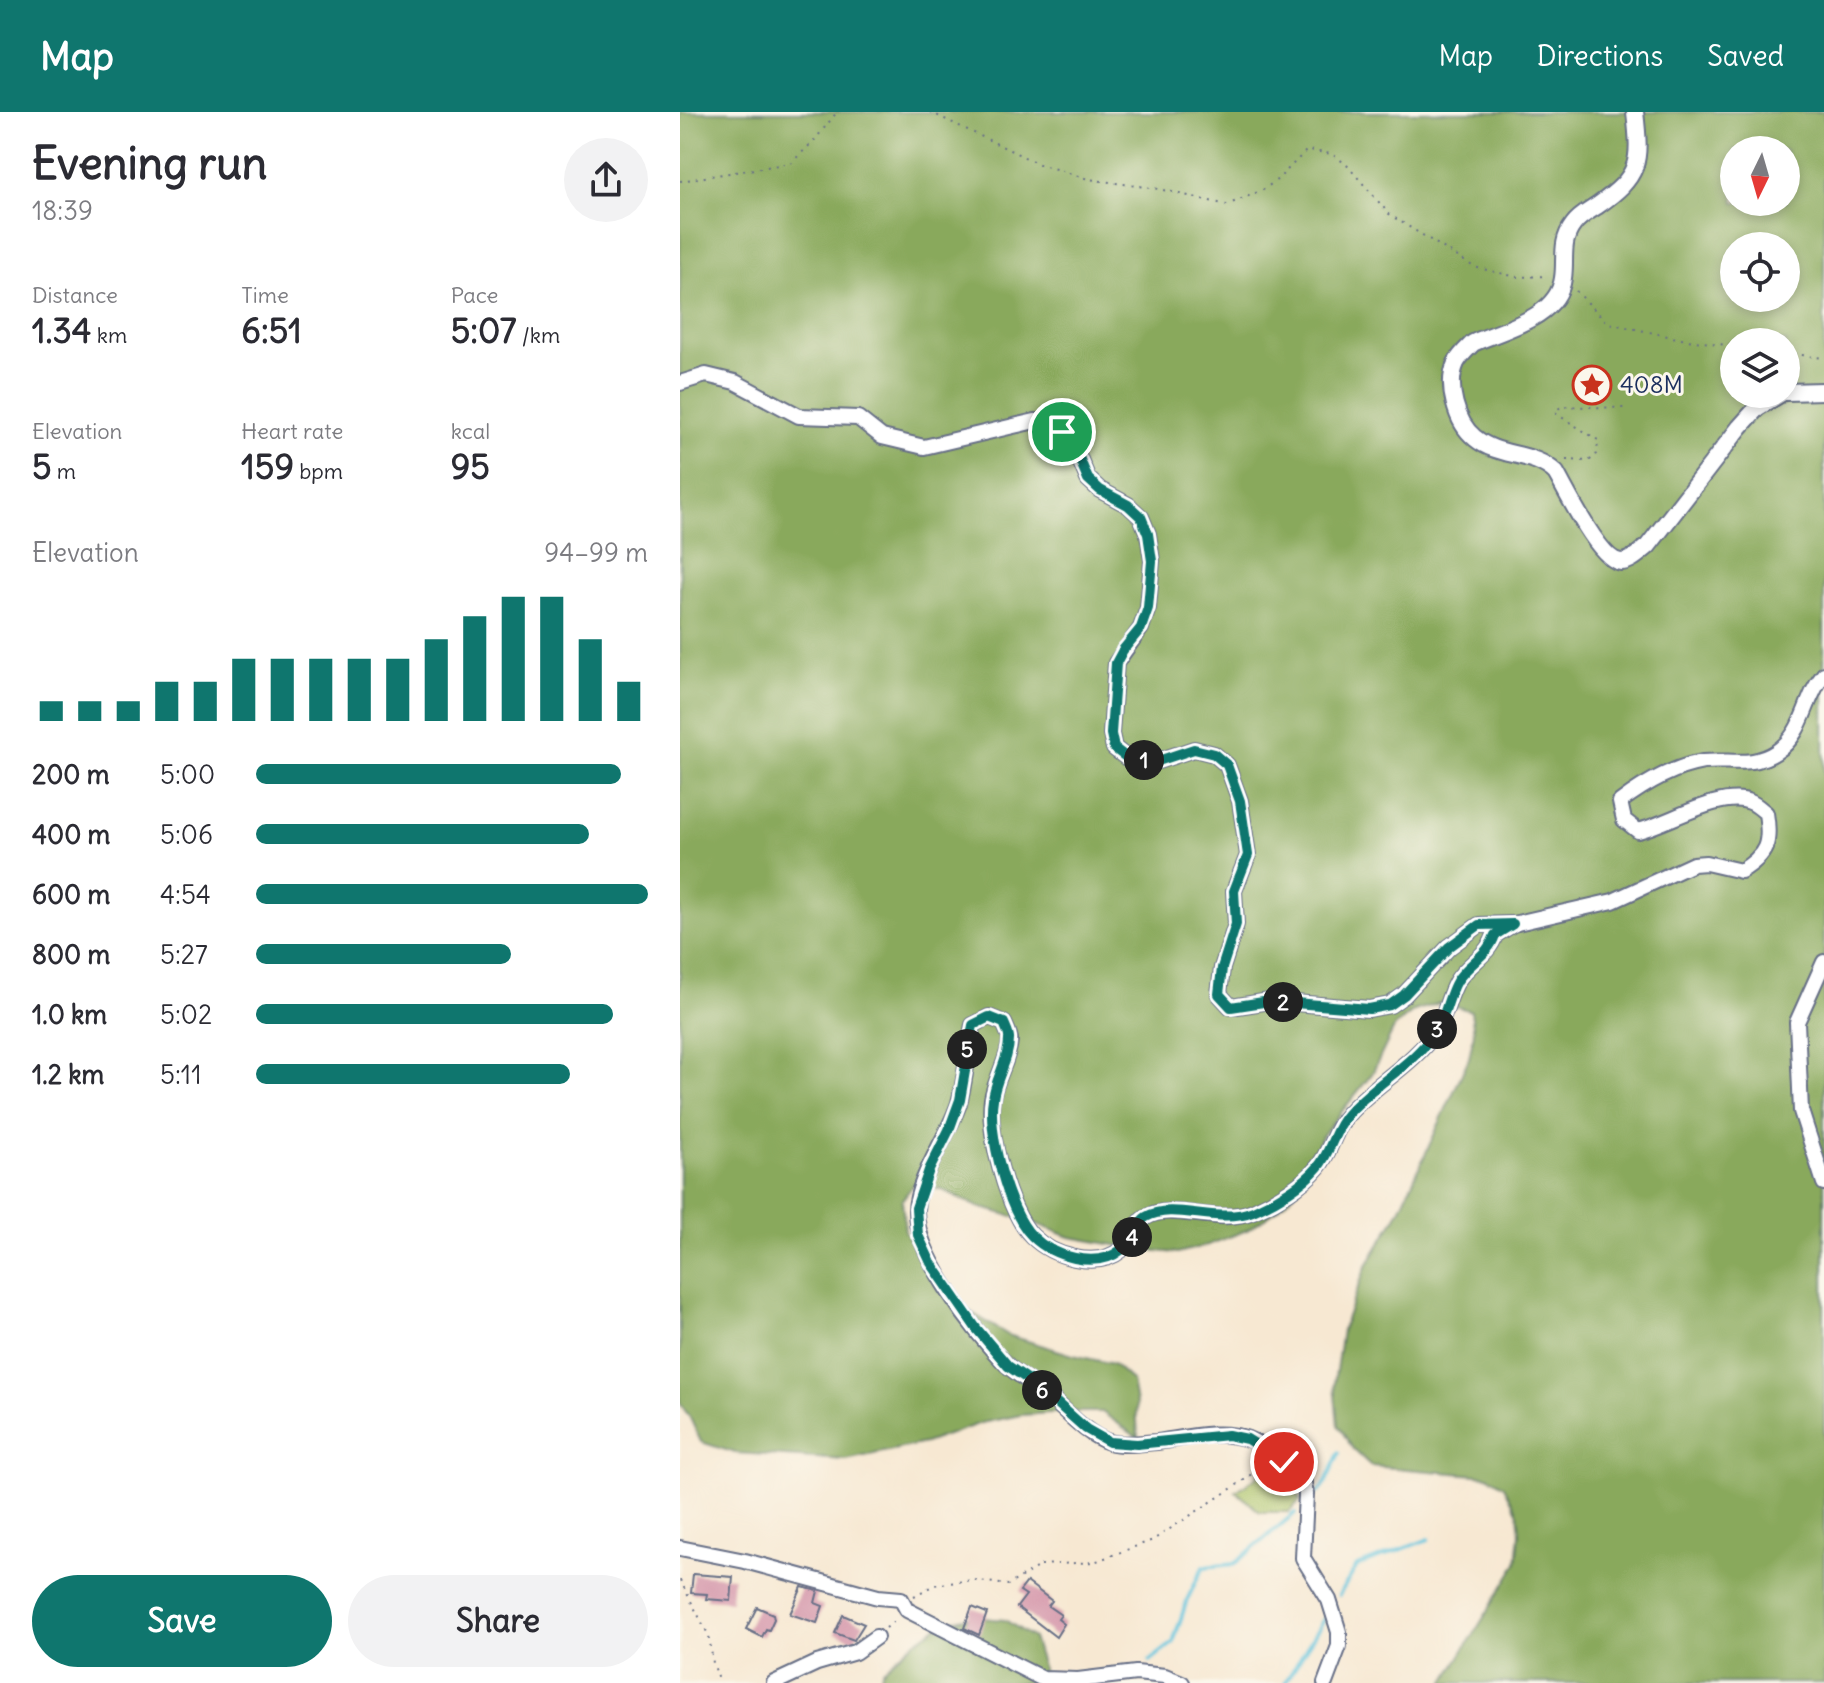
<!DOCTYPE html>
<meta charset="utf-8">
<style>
body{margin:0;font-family:Delius,sans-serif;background:#f2f2f3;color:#2b2b33;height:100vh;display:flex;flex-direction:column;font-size:30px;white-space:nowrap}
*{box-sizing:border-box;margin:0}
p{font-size:26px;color:#7c7c81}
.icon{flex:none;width:44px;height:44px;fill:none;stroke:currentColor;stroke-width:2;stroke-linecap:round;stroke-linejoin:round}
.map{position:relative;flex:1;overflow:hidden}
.details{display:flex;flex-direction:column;background:#fff;width:680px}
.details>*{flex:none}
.needle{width:52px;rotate:185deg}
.buttons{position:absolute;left:1040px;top:24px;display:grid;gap:16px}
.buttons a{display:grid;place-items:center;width:80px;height:80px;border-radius:50%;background:#fff;box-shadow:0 4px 12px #0003;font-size:40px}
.pin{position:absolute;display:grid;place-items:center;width:68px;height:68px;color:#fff;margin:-34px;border:4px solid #fff;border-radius:50%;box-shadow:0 2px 8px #0007}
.km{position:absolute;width:40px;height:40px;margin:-20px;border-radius:50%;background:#222;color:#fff;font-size:22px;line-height:40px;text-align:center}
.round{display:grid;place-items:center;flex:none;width:84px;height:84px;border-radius:42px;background:#f2f2f3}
.overview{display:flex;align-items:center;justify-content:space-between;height:136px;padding:0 32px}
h1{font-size:44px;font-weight:700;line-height:60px}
.stats{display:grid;grid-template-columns:repeat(3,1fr);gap:12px;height:136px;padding:8px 32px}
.stats div{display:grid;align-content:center}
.stats b{font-size:34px;font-weight:700}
.stats small{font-size:22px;font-weight:400}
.stats p{font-size:22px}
.chart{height:224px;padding:16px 32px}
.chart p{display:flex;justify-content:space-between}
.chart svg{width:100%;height:144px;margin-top:8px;stroke:#0f766e;stroke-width:6}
.primary-button{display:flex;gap:16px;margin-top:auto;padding:16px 32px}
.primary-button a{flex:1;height:92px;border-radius:48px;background:#0f766e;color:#fff;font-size:32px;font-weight:700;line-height:92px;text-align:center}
.primary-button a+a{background:#f2f2f3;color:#2b2b33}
ul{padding:0 32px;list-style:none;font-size:26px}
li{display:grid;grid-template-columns:128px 96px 1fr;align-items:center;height:60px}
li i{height:20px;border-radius:10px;background:#0f766e}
header{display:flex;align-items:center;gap:48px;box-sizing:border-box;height:112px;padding:0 40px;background:#0f766e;color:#fff}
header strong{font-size:38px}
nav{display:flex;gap:44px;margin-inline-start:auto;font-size:28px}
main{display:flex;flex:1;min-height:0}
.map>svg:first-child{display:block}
</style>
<header>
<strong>Map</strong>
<nav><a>Map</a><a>Directions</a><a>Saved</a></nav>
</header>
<main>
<section class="details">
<div class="overview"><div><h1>Evening run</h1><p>18:39</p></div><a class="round"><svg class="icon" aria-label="share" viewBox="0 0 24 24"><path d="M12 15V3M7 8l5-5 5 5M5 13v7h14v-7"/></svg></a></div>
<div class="stats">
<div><p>Distance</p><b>1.34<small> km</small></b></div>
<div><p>Time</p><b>6:51</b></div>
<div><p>Pace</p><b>5:07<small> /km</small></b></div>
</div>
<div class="stats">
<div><p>Elevation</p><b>5<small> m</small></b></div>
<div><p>Heart rate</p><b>159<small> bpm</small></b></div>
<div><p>kcal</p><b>95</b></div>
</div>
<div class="chart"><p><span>Elevation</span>94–99 m</p>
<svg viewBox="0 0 160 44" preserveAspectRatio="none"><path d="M5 44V38M15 44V38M25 44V38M35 44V32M45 44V32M55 44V25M65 44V25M75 44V25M85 44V25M95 44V25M105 44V19M115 44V12M125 44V6M135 44V6M145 44V19M155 44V32"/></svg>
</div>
<ul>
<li><b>200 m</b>5:00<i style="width:93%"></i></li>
<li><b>400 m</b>5:06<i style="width:85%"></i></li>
<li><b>600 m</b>4:54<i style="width:100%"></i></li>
<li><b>800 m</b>5:27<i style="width:65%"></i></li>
<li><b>1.0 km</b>5:02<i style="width:91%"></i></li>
<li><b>1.2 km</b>5:11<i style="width:80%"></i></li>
</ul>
<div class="primary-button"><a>Save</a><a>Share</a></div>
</section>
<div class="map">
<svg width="1144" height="1571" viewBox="0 0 1144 1571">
<rect width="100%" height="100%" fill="#fbf7ec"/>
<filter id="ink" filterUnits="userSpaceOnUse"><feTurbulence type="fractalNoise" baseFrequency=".0125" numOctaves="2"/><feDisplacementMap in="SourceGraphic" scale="16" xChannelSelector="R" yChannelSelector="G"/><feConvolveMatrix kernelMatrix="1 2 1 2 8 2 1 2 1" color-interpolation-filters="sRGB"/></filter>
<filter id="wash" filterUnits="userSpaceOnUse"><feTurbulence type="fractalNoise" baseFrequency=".006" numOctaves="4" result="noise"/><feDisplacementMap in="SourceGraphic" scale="32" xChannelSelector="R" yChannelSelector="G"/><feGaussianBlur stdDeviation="1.8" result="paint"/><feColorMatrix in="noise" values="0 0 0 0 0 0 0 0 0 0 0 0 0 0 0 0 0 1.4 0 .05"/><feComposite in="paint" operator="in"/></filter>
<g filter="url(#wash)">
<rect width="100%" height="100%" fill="#f7e8d2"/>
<!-- green -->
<polygon fill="#acc368" stroke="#647963" stroke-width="2" points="584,1346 614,1371 620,1388 609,1400 580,1400 556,1379 578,1364"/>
<!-- forest -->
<g fill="#89a95c" stroke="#526c5d" stroke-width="2" fill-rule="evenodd">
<path d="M 0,0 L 1144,0 L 1144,1571 L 764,1571 L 837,1451 L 840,1421 L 838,1401 L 824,1374 L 808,1364 L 691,1354 L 673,1337 L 658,1313 L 654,1272 L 662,1218 L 686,1155 L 720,1098 L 789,946 L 794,921 L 791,899 L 763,890 L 734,899 L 715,914 L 692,962 L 642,1024 L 620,1075 L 598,1097 L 567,1118 L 528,1133 L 498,1141 L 464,1138 L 390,1125 L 347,1108 L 298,1095 L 261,1077 L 233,1073 L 222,1088 L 225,1119 L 248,1161 L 289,1199 L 328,1223 L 393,1243 L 433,1252 L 452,1269 L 456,1291 L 458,1326 L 422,1300 L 383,1300 L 341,1303 L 301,1311 L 245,1331 L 166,1348 L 55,1341 L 21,1330 L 10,1306 L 0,1291 ZM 1054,38 L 1106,38 L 1106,90 L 1054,90 ZM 1054,134 L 1106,134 L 1106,186 L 1054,186 ZM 1054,230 L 1106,230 L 1106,282 L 1054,282 Z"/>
<polygon points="291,1505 325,1508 353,1526 362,1555 362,1571 200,1571 202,1559 231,1533 264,1510"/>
</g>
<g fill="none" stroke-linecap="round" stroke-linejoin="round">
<!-- stream -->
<g stroke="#5fc2dc" stroke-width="4">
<polyline points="637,1381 643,1376 659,1341"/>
<polyline points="659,1483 677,1454 749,1427"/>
<polyline points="470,1549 493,1531 507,1488 523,1455 554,1452 615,1401"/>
<polyline points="605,1571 644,1507"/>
</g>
</g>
<g id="blocks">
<!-- building -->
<g fill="#d699ac">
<polygon points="13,1462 53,1465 51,1489 26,1487 27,1482 11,1481"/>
<polygon points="347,1470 372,1489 368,1494 381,1503 378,1507 384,1512 376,1525 337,1495 346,1483 340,1479"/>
<polygon points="122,1475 138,1479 135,1491 143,1494 137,1511 110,1502"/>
<polygon points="77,1495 93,1502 94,1507 89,1518 86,1517 82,1525 66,1517"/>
<polygon points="292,1495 307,1501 299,1523 284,1516"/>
<polygon points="163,1503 184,1512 174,1528 155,1521"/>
</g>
</g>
</g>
<g filter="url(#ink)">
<use href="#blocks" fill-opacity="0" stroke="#687087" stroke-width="2"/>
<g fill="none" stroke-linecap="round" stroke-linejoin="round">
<!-- minor casing -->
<g stroke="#687087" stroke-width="18">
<g id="minor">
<polyline points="0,271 26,263 55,270 119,304 178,306 202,325 244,335 355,309 373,311 382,320 395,336 408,367 420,378 448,393 461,405 468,422 472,449 468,496 461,516 436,551 431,622 434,636 447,646 478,649 514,637 534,642 547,653 560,689 568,743 554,779 556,812 542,856 539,882 551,895 590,889 689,897 710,893 724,883 769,835 799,813 831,812"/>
<polyline points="1144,850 1117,910 1121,999 1144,1071"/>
<polyline points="0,1436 65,1449 198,1485 221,1487 227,1498 363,1567 398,1568 456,1561 485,1564 502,1571"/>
<polyline points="94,1571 137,1551 175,1540 196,1525"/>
<path d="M 645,1571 L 659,1534 L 659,1520 L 649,1488 L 623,1446 L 626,1382 L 623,1366 C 606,1352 588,1335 568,1327 C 540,1317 506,1326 477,1330 C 462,1331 444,1334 429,1330 C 407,1323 388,1301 371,1286 C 357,1274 340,1265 327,1253 C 295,1222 235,1142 236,1098 C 237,1067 269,1023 279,991 C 286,966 287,938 293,913 L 309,905 L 324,911 C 326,916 330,923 330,928 C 329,948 315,967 312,987 C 307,1020 328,1100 352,1124 C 372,1144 416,1158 441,1138 C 452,1130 456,1111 466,1105 C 492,1090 538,1114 573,1099 C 596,1089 623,1073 638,1055 C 651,1040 654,1016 668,1002 C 694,972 733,953 756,919 C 766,904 768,884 777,869 C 787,852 809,843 815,823 L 833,812 L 933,789 L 1013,752 L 1026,751 L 1061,759 C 1087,743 1091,731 1086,701 C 1082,698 1076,692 1070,690 C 1041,678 988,712 958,719 L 944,708 L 940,690 C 964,672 993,655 1023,650 C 1049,647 1072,656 1096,640 C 1125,621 1124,586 1144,562"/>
</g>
</g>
<!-- tertiary casing -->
<g stroke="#687087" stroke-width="20">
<g id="tertiary">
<path d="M 955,0 C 961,51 960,64 917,94 C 909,99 898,105 893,113 C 880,130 886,148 883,166 C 878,206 824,217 793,231 C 787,237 780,243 776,251 C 766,273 776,311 795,326 C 819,346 854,339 876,361 C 887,380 920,449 941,450 C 951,450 960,440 968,434 L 1060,315 L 1077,296 L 1100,282"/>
<polyline points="1106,280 1144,279"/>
</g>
</g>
<!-- path -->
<g stroke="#687087" stroke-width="2" stroke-dasharray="2 6" stroke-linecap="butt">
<polyline points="250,0 359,52 408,67 479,77 547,93 583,78 598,67 627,38 652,42 666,52 710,103 794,155 837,165 867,164"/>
<polyline points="0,69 111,51 134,29 157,0"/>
<polyline points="896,179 928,211 1006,228 1054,234"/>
<polyline points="1106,241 1144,246"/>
<polyline points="886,348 909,349 917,342 918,328 875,301 881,294 945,296"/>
<polyline points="0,1468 29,1524 33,1551 40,1571"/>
<polyline points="234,1484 254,1473 293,1468 328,1473 361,1453 414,1450 473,1428 563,1369 574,1360 578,1349"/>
<polyline points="206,1516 216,1507"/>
</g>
<!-- minor -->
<use href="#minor" stroke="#fff" stroke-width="14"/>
<!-- tertiary -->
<use href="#tertiary" stroke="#fff" stroke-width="16"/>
</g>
</g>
<g fill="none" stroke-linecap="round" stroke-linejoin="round" filter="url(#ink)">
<!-- route casing -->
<g stroke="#fff" stroke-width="16">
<path id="route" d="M 382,320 L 395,336 L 408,367 L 420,378 L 448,393 L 461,405 L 468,422 L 472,449 L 468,496 L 461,516 L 443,538 L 436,551 L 431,622 L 434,636 L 447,646 L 478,649 L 514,637 L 534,642 L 547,653 L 560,689 L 568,743 L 554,779 L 556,812 L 542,856 L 539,882 L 551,895 L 590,889 L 689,897 L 710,893 L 724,883 L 769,835 L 799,813 L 833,812 L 815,823 C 809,843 787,852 777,869 C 768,884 766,904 756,919 C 733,953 694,972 668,1002 C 654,1017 651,1040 638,1055 C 623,1073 596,1089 573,1099 C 539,1113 493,1089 466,1105 C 456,1111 451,1130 441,1138 C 416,1158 372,1144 352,1124 C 328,1100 307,1020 313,987 C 315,967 329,948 329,928 C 330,923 326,916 324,911 L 309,905 L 293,913 L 280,988 L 269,1018 L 249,1058 L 236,1096 L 238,1123 L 251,1151 L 296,1216 L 328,1254 L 359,1275 L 406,1317 L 429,1330 L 457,1332 L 548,1323 L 567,1327 L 604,1350"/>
</g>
<!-- route -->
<use href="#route" stroke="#0f766e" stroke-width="10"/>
</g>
<!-- icons -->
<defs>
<g id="sight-ring" transform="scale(2)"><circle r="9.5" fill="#fbf7ec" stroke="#c8321e" stroke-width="1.5"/><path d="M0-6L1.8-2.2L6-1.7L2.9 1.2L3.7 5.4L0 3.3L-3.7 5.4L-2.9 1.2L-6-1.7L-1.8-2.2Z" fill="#c8321e"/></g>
</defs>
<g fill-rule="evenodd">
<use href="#sight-ring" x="912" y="273"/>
</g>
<g text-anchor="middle" stroke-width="6" stroke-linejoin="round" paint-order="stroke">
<!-- poi labels -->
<g font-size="24" fill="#1b2f5e" stroke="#fbf7ec" text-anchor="start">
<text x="940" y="281">408M</text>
</g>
</g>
</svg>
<div class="buttons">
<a><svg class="needle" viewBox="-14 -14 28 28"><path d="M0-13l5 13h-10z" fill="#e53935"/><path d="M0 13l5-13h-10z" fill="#7c7c81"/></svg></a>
<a><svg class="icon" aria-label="locate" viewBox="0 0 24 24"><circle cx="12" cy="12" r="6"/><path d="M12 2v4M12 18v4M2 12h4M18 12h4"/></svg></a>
<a><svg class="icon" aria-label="layers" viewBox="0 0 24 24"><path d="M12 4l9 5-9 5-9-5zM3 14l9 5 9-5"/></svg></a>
</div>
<div class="pin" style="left:382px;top:320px;background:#1e9e55"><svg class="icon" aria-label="arrive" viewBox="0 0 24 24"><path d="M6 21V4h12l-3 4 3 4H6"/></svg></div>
<div class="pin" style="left:604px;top:1350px;background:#d93025"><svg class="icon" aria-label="check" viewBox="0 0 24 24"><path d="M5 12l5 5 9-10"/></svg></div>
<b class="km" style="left:464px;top:648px">1</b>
<b class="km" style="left:603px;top:890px">2</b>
<b class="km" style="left:757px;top:917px">3</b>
<b class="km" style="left:452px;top:1125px">4</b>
<b class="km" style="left:287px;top:937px">5</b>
<b class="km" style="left:362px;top:1278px">6</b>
</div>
</main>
